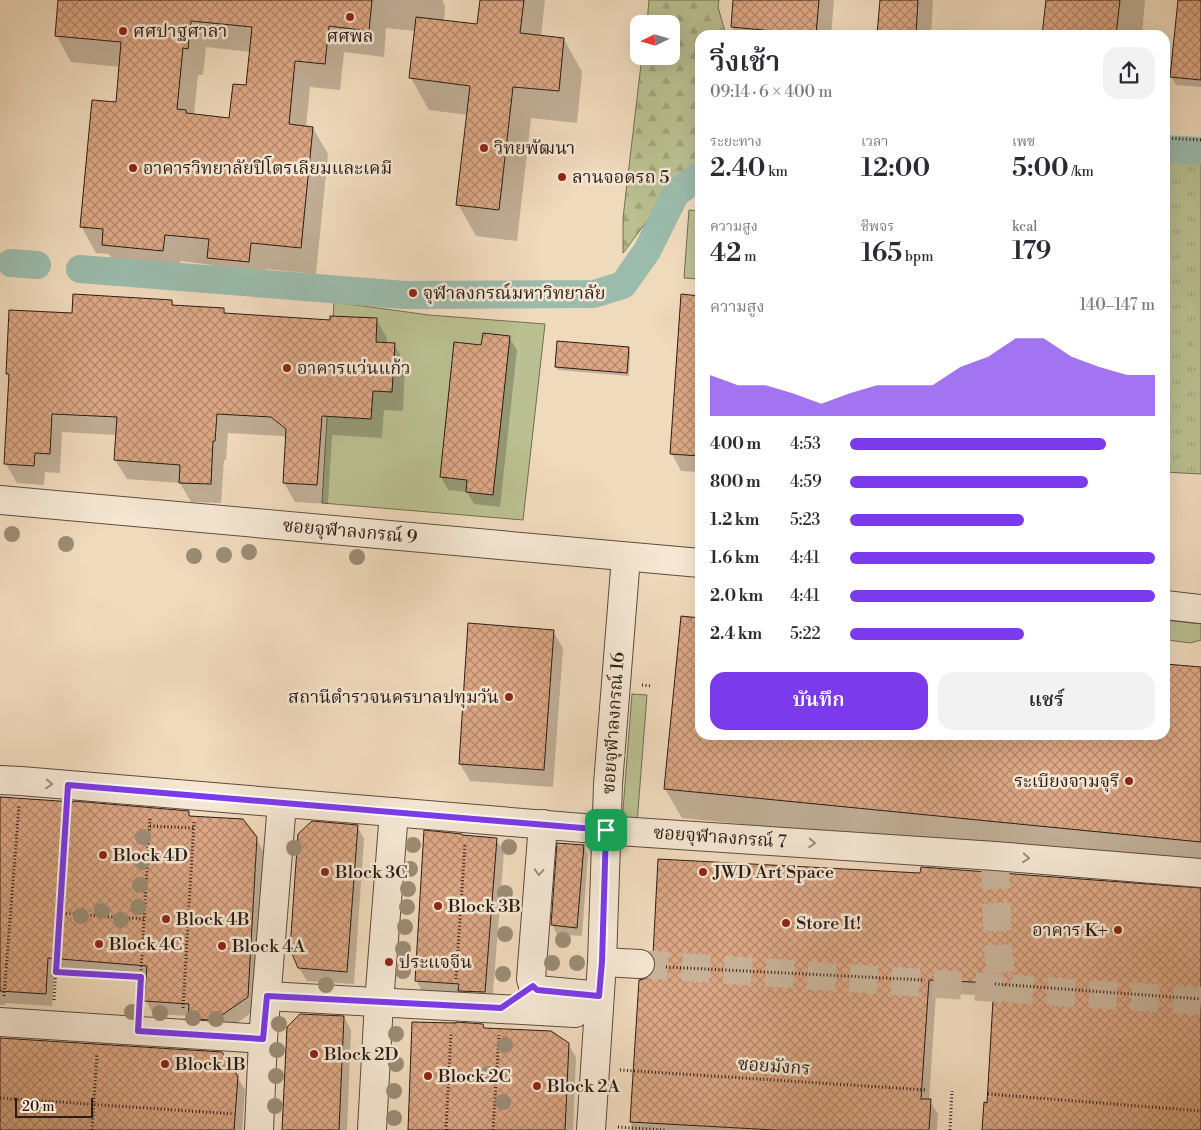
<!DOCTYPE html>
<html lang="th">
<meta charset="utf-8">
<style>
body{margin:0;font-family:"Libre Bodoni","Noto Serif Thai",serif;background:#f2f2f3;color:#2b2b33;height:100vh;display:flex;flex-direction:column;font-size:19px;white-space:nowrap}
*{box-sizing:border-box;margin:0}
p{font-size:16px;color:#7c7c81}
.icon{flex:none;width:28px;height:28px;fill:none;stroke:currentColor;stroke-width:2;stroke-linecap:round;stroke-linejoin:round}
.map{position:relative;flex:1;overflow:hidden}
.side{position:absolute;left:695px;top:30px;width:475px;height:710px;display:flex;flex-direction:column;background:#fff;border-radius:15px;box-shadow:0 5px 20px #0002}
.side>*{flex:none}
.needle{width:32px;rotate:265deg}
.buttons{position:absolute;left:630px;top:15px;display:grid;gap:10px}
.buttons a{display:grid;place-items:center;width:50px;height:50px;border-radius:10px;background:#fff;box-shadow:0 5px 20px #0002;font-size:25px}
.scale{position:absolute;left:15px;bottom:12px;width:78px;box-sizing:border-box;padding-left:5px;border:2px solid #2b1c16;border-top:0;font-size:14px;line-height:18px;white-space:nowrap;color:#2b1c16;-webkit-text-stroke:4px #f5e7d3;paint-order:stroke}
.pin{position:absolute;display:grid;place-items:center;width:42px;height:42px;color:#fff;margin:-21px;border-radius:10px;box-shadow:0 2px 8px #0006}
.round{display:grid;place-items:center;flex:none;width:52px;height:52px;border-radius:15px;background:#f2f2f3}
.summary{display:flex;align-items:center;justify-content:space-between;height:85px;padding:0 15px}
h1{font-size:28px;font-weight:600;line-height:38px}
.metrics{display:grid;grid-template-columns:repeat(3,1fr);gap:8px;height:85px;padding:5px 15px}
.metrics div{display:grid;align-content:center}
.metrics b{font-size:25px;font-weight:600}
.metrics small{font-size:14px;font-weight:400}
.metrics p{font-size:14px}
.chart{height:140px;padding:10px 15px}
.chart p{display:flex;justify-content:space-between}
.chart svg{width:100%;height:90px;margin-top:5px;fill:#7c3aed;opacity:.7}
.button{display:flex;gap:10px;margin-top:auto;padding:10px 15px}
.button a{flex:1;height:58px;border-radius:15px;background:#7c3aed;color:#fff;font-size:20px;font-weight:600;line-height:58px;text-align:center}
.button a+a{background:#f2f2f3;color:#2b2b33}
ul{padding:0 15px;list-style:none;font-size:16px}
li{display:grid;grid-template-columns:80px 60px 1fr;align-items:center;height:38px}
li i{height:12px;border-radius:6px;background:#7c3aed}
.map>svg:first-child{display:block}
</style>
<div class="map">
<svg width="1201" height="1130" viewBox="0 0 1201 1130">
<defs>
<pattern id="forest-firs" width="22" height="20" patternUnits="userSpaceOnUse" patternTransform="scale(1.25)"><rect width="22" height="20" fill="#bac091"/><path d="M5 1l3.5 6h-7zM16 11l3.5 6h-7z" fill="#a0a47c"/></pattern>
<pattern id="park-tufts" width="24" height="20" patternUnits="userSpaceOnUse" patternTransform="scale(1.25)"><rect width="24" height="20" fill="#bac091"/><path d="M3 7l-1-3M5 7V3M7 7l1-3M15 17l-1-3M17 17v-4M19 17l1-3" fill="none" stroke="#a0a47c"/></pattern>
<pattern id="building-cross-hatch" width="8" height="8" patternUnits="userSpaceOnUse" patternTransform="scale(1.25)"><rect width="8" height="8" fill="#dea885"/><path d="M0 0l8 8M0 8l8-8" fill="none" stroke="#b4886c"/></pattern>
</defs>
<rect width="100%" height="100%" fill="#f0dabc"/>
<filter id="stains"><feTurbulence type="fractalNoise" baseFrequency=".004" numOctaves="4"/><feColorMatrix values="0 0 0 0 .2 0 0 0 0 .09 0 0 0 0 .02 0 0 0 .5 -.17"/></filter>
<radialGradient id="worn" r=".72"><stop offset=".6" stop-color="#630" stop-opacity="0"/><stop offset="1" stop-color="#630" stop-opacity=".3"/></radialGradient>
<!-- green -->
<g fill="#bac091" stroke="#726e54">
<polygon points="689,210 700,211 700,279 684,278"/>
<polygon points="334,302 429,315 545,324 523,520 322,503"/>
<polygon points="1165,620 1201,624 1201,640 1190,643 1168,640 1165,639"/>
<polygon points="632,694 647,695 637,823 622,823"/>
</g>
<!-- forest -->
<polygon fill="url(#forest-firs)" stroke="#726e54" points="649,0 719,0 718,7 726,35 700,35 700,167 695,169 670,188 647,221 623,253 623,218 642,56 671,56 671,24 647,24"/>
<!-- park -->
<polygon fill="url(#park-tufts)" stroke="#726e54" points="1165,158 1201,160 1201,474 1165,472"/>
<!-- shadow -->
<g fill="#0003" fill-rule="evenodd">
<path d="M 60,0 L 442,0 L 445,6 L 444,21 L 478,25 L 481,0 L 545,0 L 541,37 L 564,39 L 582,72 L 577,123 L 531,118 L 517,241 L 476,236 L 458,204 L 468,115 L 429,110 L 411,78 L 416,31 L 386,28 L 384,57 L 344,52 L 340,90 L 310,87 L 306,127 L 313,128 L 328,154 L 316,274 L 266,269 L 264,288 L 224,284 L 213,265 L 180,261 L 178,277 L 118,271 L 109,254 L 96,253 L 81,226 L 117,104 L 120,67 L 71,62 L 56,35 ZM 206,47 L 251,52 L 247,87 L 230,119 L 194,115 L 198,75 L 203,75 Z"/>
<polygon points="734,0 834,0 831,35 737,35 732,27"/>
<polygon points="881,0 933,0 931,35 878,35"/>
<polygon points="1047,0 1145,0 1142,35 1043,35"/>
<polygon points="1179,0 1201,0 1201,87 1176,85 1171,76"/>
<polygon points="700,297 700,472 681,471 672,454"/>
<polygon points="172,301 174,306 223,309 227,315 331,321 376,319 387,338 387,344 394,344 405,364 403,411 384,410 382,438 332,435 328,504 295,502 284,483 287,439 283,436 228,433 226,460 224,460 221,503 191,502 180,483 127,479 115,460 117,435 62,432 60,473 45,472 44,485 17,483 6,464 10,378 7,374 73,314"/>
<polygon points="509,337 517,350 500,507 474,504 467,492 448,490 441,477 483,346"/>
<polygon points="628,348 630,352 629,376 558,370 556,366"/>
<polygon points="700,619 700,735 1165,735 1165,665 1201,668 1201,870 682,818 665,789"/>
<polygon points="469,625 553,631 563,648 553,787 470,781 460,764"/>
<polygon points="0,796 13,797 14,799 188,812 191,817 256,838 263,851 255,1010 223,1033 197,1031 190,1018 190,1016 153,1014 146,1001 147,978 55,970 52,1006 5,1003 5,1005 0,1005"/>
<polygon points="357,826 364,839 354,984 307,981 299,968"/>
<polygon points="463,837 496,840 504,852 492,1005 423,993 416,980"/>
<polygon points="583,846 588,855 582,936 557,934 552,925"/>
<polygon points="1201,890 1201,1130 984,1130 988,1104 995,996 936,993 929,1100 938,1114 937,1130 631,1130 640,981"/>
<polygon points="344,1017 351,1030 347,1130 284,1130"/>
<polygon points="484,1029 568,1044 576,1057 573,1130 409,1130"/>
<polygon points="0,1039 237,1077 245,1090 242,1130 0,1130"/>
</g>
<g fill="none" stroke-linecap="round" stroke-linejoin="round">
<!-- canal -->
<g stroke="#9bbbac" stroke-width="28">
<polyline points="1165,149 1201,151"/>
<polyline points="11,263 37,265"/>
<polyline points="80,269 405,295 594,294 623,285 647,251 676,193 700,176"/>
</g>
</g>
<!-- building -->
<g fill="url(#building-cross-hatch)" stroke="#2b1c16" fill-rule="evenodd">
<path d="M 58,0 L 372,0 L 369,31 L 329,26 L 325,64 L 295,61 L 289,124 L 313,127 L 301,248 L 251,243 L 249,262 L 207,258 L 209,239 L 165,235 L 163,251 L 102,245 L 103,229 L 80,227 L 92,100 L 116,102 L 121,42 L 55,36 ZM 191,21 L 252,27 L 246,85 L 233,84 L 229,118 L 186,113 L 186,110 L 177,109 L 183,48 L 188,49 Z"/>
<polygon points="480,0 524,0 520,33 564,38 559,91 513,87 499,210 456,205 470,86 409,78 416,17 477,24"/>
<polygon points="733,0 819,0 816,35 731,27"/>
<polygon points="880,0 918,0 916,35 877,35"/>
<polygon points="1046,0 1120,0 1116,35 1042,35"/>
<polygon points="1178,0 1201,0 1201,80 1170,77"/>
<polygon points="73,294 172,300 172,305 224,308 224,313 330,320 330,316 377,318 376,342 395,343 392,392 373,391 371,419 322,416 317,485 283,483 286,429 271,417 217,414 215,441 213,441 211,484 179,483 180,465 114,460 117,417 52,414 50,454 35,453 34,466 4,464 9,374 6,374 9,310 72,313"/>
<polygon points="681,294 700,296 700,456 670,454"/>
<polygon points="483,333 510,336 493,495 466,492 467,480 440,477 454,342 481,345"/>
<polygon points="557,341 629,347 627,373 555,367"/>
<polygon points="681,616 700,618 700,735 1165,735 1165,664 1201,667 1201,842 664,789"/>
<polygon points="468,623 554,630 544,770 459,764"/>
<polygon points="0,797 74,802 74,801 189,811 189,816 243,819 257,837 248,997 215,1020 188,1019 189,1004 144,1001 147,966 48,958 46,994 0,991"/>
<polygon points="312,821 358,825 347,972 298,968 290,949 298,834"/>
<polygon points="424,830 462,834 462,835 497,838 485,992 458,991 459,984 415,981"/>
<polygon points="557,843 584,845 577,928 551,925"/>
<polygon points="658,859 920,873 921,867 1201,888 1201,1130 982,1130 984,1102 987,1103 994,983 929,980 921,1099 931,1099 929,1130 775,1130 630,1122 639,980 648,978 653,973 656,965 653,955"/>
<polygon points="300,1014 344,1016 339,1130 282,1130 287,1027"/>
<polygon points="412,1022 456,1023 456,1022 483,1024 484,1028 551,1031 569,1043 565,1130 408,1130"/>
<polygon points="0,1038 222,1052 238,1076 234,1130 0,1130"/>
</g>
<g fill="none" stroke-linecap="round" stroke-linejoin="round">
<!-- minor-tunnel -->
<g stroke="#c9b49b" stroke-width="28" stroke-dasharray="28 14" stroke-linecap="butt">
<polyline points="995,861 998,950 1002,980 1012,989 1201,1001"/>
<polyline points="640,964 1012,989"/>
</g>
<!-- minor casing -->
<g stroke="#5c4c40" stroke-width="30">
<g id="minor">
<polyline points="0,500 700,563"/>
<polyline points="1165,605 1201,609"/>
<polyline points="0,780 21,781 619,831 995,856 1201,873"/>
<polyline points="543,824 531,979 533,986 537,990 591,995"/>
<polyline points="602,962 640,964"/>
<polyline points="267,996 575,1013"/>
<polyline points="0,1022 263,1039"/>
<polyline points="259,1130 263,1039 282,803"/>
<polyline points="372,1130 379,1002 394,812"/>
<polyline points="591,1130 602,962 608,784 626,557"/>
</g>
</g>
<!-- path -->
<g stroke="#2b1c16" stroke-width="3" stroke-dasharray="1 2.5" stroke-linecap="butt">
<polyline points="1165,138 1201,140"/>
<polyline points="642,685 651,686"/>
<polyline points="150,826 194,828"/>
<polyline points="59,913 144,919"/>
<polyline points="666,967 925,980"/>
<polyline points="56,973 141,977"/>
<polyline points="456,979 465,844"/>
<polyline points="995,984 1201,999"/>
<polyline points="4,996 19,806"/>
<polyline points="54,1000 66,811"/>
<polyline points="139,1005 150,817"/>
<polyline points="183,1008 194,822"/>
<polyline points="620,1070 927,1090"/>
<polyline points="988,1094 1201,1111"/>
<polyline points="0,1098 234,1114"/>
<polyline points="618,1127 665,1130"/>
<polyline points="92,1130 97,1054"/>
<polyline points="446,1130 451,1033"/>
<polyline points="493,1130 499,1035"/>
<polyline points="950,1130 952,1091"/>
</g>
<!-- minor -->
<use href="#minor" stroke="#f5e7d3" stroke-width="28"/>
</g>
<!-- trees -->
<g fill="#9b8c75">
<circle cx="12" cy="534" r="8"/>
<circle cx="66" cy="544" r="8"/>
<circle cx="249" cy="552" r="8"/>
<circle cx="224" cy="555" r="8"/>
<circle cx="194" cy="556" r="8"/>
<circle cx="357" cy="557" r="8"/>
<circle cx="143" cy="837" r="8"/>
<circle cx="413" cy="845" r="8"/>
<circle cx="509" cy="847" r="8"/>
<circle cx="294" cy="848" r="8"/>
<circle cx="142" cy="862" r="8"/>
<circle cx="410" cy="869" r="8"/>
<circle cx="140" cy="885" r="8"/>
<circle cx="408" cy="889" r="8"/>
<circle cx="505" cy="893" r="8"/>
<circle cx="138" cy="907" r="8"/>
<circle cx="407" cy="907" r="8"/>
<circle cx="102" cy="911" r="8"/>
<circle cx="81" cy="916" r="8"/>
<circle cx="121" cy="920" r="8"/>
<circle cx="405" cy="927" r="8"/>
<circle cx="505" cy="934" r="8"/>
<circle cx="563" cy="940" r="8"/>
<circle cx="403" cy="949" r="8"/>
<circle cx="552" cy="963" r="8"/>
<circle cx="577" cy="963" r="8"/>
<circle cx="403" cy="971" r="8"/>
<circle cx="503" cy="974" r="8"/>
<circle cx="326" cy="985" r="8"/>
<circle cx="132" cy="1012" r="8"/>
<circle cx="160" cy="1013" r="8"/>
<circle cx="193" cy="1018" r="8"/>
<circle cx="216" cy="1019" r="8"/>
<circle cx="279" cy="1024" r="8"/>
<circle cx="396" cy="1034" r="8"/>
<circle cx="505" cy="1045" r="8"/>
<circle cx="277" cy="1050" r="8"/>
<circle cx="396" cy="1064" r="8"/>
<circle cx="489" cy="1074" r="8"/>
<circle cx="276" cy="1076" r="8"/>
<circle cx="394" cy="1091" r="8"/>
<circle cx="503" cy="1102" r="8"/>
<circle cx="275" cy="1106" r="8"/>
<circle cx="394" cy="1118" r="8"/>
</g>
<!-- one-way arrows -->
<defs><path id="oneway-chevron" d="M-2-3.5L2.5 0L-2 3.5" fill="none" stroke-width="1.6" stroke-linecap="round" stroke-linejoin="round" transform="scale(1.25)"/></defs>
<g stroke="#9a8c7e">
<use href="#oneway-chevron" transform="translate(49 784) rotate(5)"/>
<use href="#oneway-chevron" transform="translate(812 843) rotate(4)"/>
<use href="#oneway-chevron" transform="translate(1026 858) rotate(5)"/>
<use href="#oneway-chevron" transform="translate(539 872) rotate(94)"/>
</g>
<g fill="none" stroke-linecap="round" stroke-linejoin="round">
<!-- route casing -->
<g stroke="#fff" stroke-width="10">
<polygon id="route" points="68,785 606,830 602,962 599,996 537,990 533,986 501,1008 267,996 263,1039 138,1031 141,977 56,972"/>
</g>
<!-- route -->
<use href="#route" stroke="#7c3aed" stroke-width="6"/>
</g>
<!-- markers -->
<g fill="#8f2418" stroke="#f5e7d3" stroke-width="2">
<circle cx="350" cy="17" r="5"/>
<circle cx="123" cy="31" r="5"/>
<circle cx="484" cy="148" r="5"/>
<circle cx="133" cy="168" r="5"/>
<circle cx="562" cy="177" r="5"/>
<circle cx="413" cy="293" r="5"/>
<circle cx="287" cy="368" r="5"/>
<circle cx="509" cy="697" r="5"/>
<circle cx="1129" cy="781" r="5"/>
<circle cx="103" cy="855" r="5"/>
<circle cx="325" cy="872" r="5"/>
<circle cx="703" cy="872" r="5"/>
<circle cx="438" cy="906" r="5"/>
<circle cx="166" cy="919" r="5"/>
<circle cx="786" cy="923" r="5"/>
<circle cx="1118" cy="930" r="5"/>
<circle cx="99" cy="944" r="5"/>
<circle cx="222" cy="946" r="5"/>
<circle cx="389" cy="962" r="5"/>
<circle cx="314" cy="1054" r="5"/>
<circle cx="165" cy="1064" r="5"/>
<circle cx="428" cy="1076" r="5"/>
<circle cx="537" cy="1086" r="5"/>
</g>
<g text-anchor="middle" stroke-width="5" stroke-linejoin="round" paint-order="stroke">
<!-- poi labels -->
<g font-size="18" fill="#2b1c16" stroke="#f5e7d3" text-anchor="start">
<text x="133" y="37">ศศปาฐศาลา</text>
<text x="350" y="42" text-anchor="middle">ศศพล</text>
<text x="494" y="154">วิทยพัฒนา</text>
<text x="143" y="174">อาคารวิทยาลัยปิโตรเลียมและเคมี</text>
<text x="572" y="183">ลานจอดรถ 5</text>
<text x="423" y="299">จุฬาลงกรณ์มหาวิทยาลัย</text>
<text x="297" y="374">อาคารแว่นแก้ว</text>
<text x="499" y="703" text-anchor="end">สถานีตำรวจนครบาลปทุมวัน</text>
<text x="1119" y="787" text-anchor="end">ระเบียงจามจุรี</text>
<text x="113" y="861">Block 4D</text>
<text x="335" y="878">Block 3C</text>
<text x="713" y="878">JWD Art Space</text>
<text x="448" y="912">Block 3B</text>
<text x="176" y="925">Block 4B</text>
<text x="796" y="929">Store It!</text>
<text x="1108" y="936" text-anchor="end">อาคาร K+</text>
<text x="109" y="950">Block 4C</text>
<text x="232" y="952">Block 4A</text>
<text x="399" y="968">ประแจจีน</text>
<text x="324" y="1060">Block 2D</text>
<text x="175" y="1070">Block 1B</text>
<text x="438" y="1082">Block 2C</text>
<text x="547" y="1092">Block 2A</text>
</g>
<!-- street labels -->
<g font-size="18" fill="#2b1c16" stroke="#f5e7d3">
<text transform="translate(350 531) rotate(5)" y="6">ซอยจุฬาลงกรณ์ 9</text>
<text transform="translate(613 723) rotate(-86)" y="6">ซอยจุฬาลงกรณ์ 16</text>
<text transform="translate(720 837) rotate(4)" y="6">ซอยจุฬาลงกรณ์ 7</text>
<text transform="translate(774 1066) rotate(4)" y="6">ซอยมังกร</text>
</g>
</g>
<rect width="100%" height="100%" filter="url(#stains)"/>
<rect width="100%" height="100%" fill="url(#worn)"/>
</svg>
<div class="buttons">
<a><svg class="needle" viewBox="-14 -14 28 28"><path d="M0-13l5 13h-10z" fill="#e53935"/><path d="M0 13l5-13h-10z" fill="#7c7c81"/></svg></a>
</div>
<div class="scale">20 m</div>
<div class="pin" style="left:606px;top:830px;background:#1e9e55"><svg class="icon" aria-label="arrive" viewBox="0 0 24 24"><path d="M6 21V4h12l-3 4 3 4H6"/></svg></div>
<section class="side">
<div class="summary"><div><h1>วิ่งเช้า</h1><p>09:14 · 6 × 400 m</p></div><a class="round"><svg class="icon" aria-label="share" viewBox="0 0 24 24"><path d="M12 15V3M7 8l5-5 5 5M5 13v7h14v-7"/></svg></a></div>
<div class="metrics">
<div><p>ระยะทาง</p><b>2.40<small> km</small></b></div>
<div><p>เวลา</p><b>12:00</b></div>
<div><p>เพซ</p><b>5:00<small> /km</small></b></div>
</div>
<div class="metrics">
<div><p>ความสูง</p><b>42<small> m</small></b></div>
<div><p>ชีพจร</p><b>165<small> bpm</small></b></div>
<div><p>kcal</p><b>179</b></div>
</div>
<div class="chart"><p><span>ความสูง</span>140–147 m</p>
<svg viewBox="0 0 160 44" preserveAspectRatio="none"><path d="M0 44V24L10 29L20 29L30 33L40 38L50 33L60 29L70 29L80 29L90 20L100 15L110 6L120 6L130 15L140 20L150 24L160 24V44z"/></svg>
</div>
<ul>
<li><b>400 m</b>4:53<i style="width:84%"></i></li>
<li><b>800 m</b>4:59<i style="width:78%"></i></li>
<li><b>1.2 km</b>5:23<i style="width:57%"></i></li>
<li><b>1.6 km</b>4:41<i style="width:100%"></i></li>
<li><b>2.0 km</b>4:41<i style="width:100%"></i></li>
<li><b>2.4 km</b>5:22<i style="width:57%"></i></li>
</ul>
<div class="button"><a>บันทึก</a><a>แชร์</a></div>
</section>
</div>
